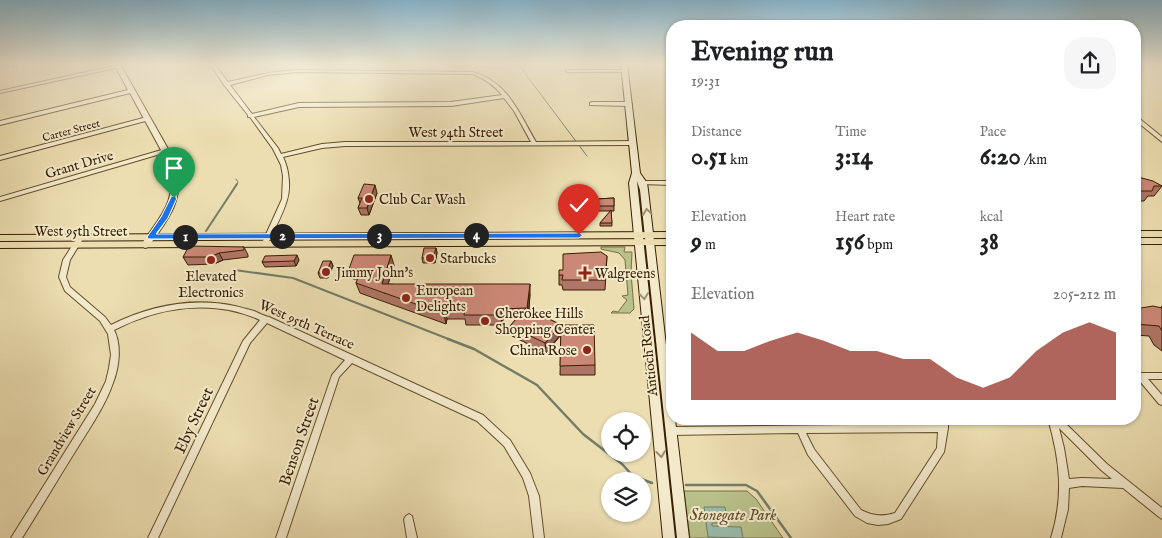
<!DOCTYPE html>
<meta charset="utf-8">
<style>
body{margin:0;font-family:"IM FELL English",serif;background:#f6f6f6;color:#202124;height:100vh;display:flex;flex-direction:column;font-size:19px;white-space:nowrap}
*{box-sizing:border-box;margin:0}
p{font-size:16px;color:#757577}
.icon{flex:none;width:28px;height:28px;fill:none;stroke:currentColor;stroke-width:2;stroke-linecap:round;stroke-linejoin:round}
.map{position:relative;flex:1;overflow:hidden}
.panel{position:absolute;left:666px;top:20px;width:475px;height:405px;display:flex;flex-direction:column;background:#fff;border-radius:20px;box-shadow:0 1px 4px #0004}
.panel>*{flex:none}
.fabs{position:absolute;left:601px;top:412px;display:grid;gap:10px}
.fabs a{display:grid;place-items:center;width:50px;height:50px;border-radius:50%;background:#fff;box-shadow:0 1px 4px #0004;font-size:25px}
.pin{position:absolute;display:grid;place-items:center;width:42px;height:42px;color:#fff;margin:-51px -21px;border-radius:50% 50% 50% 0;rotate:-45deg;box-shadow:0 0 5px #0007}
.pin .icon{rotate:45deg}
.km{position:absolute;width:25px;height:25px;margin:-12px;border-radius:50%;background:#222;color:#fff;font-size:14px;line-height:25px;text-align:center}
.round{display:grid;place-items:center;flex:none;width:52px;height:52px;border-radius:20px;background:#f6f6f6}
.overview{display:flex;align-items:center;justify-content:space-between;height:85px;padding:0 25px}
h1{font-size:28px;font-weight:800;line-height:38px}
.figures{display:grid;grid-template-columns:repeat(3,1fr);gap:8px;height:85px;padding:5px 25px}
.figures div{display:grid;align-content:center}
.figures b{font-size:25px;font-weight:800}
.figures small{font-size:14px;font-weight:400}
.figures p{font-size:14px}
.chart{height:140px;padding:10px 25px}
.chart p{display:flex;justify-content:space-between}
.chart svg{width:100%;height:90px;margin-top:5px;fill:#8f2418;opacity:.7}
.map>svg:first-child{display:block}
</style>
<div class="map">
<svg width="1162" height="538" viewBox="0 0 1162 538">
<rect width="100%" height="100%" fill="#ecdeb1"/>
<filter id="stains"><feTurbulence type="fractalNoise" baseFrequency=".004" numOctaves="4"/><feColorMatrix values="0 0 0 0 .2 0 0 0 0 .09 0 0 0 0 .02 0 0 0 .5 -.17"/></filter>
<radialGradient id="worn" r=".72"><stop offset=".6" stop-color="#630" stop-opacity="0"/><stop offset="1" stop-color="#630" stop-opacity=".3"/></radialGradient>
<!-- green -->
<g fill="#b9c18b" stroke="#787046">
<polygon points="601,247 625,247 624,252 632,252 631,273 634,309 630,313 611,313 613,311 618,312 627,300 622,296 628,295 625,260 619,253 601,249"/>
<polygon points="684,491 747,491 756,499 783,538 690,538"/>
</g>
<!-- water -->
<polygon fill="#99bcac" stroke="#727d67" points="704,507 725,507 728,523 712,523 712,526 741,527 743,538 708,537"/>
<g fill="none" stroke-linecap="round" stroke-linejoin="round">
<!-- stream-far2 -->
<g stroke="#727d67" stroke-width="1">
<polyline points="518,64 587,156"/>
<polyline points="236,185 238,182 236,179"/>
</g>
<!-- stream-far1 -->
<g stroke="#727d67" stroke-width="2">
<polyline points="206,231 237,184"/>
<polyline points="235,270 293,278 451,340"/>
</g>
<!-- stream -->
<g stroke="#727d67" stroke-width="2.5">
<polyline points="448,339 474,349 537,385 583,434 622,464 633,476 652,483"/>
<polyline points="686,485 746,485 757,491 791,538"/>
</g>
<!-- minor casing -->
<g stroke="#654f2c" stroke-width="2">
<g id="minor">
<polygon points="4,64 16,64 14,65 0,67 0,65"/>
<path d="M 210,64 L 214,64 L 228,82 L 268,73 L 296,70 L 473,72 C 508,82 519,113 536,142 L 633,141 L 636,143 L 633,145 L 345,146 L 322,148 L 283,157 C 289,169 291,188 287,200 C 283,214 275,228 269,241 L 266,243 L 263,241 L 282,199 L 283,176 L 281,165 L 273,149 L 250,117 L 248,117 L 248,115 L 224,85 ZM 296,72 L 473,74 C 485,79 494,85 502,95 L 451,102 L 299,103 L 252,114 L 230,85 L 268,75 ZM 504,98 L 514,111 L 531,142 L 345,142 L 322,144 L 281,154 L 278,148 L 254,117 L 299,107 L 451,106 Z"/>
<polygon points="118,65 120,66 120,67 0,93 0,91"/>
<polygon points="566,70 625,70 627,71 625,72 568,72 566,71"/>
<polygon points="592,102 629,102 632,104 629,106 590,105 590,103"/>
<polygon points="1135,115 1162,137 1162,142 1135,120"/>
<polygon points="147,117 149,118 149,120 0,160 0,156"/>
<polygon points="165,149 168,151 167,152 0,201 0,197"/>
<polygon points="643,181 672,181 672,185 641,184 640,183 641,182"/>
<path d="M 79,235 L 83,235 L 84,237 L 70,260 L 66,277 L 70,287 L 105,317 L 111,325 C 149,306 192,297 235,306 C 242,308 248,309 254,311 C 259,313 264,316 269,317 L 483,415 L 510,440 L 530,473 L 539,496 L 544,538 L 534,538 L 529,496 L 523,478 L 504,446 L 477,421 L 352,363 L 339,377 L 286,538 L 276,538 L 332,375 L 345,360 L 267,323 L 250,343 L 158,538 L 148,538 L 243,341 L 260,320 C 213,298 159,307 114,330 C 122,345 119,368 113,383 C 105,406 91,426 78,447 C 59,477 41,508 22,538 L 11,538 L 95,404 L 106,381 L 109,368 L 111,355 L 108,334 L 100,321 L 65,291 L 59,277 L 63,260 Z"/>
<polygon points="1135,373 1162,373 1162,379 1148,379 1162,395 1162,405 1159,404 1138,379 1135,379"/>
<path d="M 940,419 L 948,419 L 948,428 L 944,452 L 901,519 L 888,524 L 878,525 L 867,523 L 855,516 L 808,455 L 798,433 L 671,435 L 668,434 L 667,431 L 668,428 L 671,427 L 939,424 ZM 938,432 L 937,448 L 895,513 C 883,517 872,516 861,510 L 814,449 L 806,433 Z"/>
<path d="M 1048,419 L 1061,419 L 1107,464 L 1162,508 L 1162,519 L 1159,517 L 1123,488 L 1082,486 L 1069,488 L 1068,509 L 1061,538 L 1051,538 C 1064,496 1060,460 1048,419 ZM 1059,428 L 1101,470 L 1112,479 L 1082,478 L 1069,479 L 1064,448 Z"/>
<polygon points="409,514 412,516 417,538 407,538 404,519 406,516"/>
</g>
</g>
<!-- tertiary casing -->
<g stroke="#654f2c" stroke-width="2">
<path id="tertiary" d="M 114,64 L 120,64 L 176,163 C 186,198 168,220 148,247 L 145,248 L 141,245 C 160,216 179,201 168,163 L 130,93 L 0,125 L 0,121 L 128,90 Z"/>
</g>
<!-- secondary casing -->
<g stroke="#381f00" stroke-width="2">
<polygon id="secondary" points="621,64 627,64 640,173 647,183 648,190 672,397 672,419 675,419 689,538 677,538 640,190 637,181 675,538 663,538 629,183 632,173"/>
</g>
<!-- primary casing -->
<g stroke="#381f00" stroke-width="2">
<g id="primary">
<rect x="1135" y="231" width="27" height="6"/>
<polygon points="672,232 672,238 0,241 0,235"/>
<rect x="1135" y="238" width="27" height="6"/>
<polygon points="672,239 672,245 0,248 0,242"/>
</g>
</g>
<!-- minor -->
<use href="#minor" fill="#f3eacc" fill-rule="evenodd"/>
<!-- tertiary -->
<use href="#tertiary" fill="#f3eacc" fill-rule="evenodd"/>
<!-- secondary -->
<use href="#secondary" fill="#f3eacc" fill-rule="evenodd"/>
<!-- primary -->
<use href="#primary" fill="#ecdeb1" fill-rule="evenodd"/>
</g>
<!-- wall -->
<g fill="#af7566" stroke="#381f00">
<polygon points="1135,178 1162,186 1154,196 1148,196 1144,201 1135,201"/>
<polygon points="377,193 369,215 361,215 358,208 360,203 358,198"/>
<polygon points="614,198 614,211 611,211 612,226 600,226 600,223 611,211 597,211 597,199"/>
<polygon points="668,242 672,242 672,263 669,263 667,250"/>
<polygon points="244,247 248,255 248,257 223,260 214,264 188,265 183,257"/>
<polygon points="436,248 437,253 435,263 423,263 422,258"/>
<polygon points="607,256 605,290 563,290 562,285 559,285 559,275 563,270"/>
<polygon points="299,260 296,266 265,267 262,262"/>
<polygon points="331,261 333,266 328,278 320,278 318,273"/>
<polygon points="394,265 388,284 530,294 529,309 561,325 595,365 595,375 560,375 561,335 546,353 512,336 510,326 517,318 503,319 502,325 466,325 465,319 447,319 446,324 360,293 356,283 358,279 353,279 349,269"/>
<polygon points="669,288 672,288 672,307 671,307 668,296"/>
<polygon points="1162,306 1162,351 1154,345 1149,336 1135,335 1135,309 1160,308"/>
</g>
<!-- shaded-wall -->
<g fill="#8f5f53" stroke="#381f00">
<polygon points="375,185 377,193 369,215 367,208"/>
<polygon points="436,248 437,253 435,263 433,258"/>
<polygon points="219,253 223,260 214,264 210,257"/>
<polygon points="297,255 299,260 296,266 294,261"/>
<polygon points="391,255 394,265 385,294 382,284"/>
<polygon points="331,261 333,266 328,278 326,273"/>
<polygon points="530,284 530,294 528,318 527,308"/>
<polygon points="445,309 447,319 446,324 444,314"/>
<polygon points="501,309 503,319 502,325 501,315"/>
<polygon points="561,325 561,334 546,353 545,343"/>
</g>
<!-- building -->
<g fill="#c87" stroke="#381f00">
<polygon points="1138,177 1153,181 1162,186 1154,186 1152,191 1135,191 1135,178"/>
<polygon points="364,184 375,185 367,208 358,208 362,198 358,198"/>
<polygon points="614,198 614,206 597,206 597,199"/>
<polygon points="611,210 612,223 600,223"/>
<polygon points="668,242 672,242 672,255 670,255"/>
<polygon points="189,246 244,247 244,250 219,253 210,257 183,257"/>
<polygon points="424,248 436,248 433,258 422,258"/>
<polygon points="601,252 607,256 605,280 562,280 563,275 559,275 559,270 563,270 563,254"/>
<polygon points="297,255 294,261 262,262 265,256"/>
<polygon points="354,255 391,255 382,284 530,284 527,308 561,325 545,343 510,326 526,308 501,309 501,315 464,315 465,309 445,309 444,314 356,283 361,269 349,269"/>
<polygon points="323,261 331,261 326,273 318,273"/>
<polygon points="669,288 672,288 672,300"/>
<polygon points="1153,306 1162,308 1162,331 1159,326 1135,324 1135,309"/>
<polygon points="561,325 594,325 595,365 560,366"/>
</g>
<!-- one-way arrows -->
<defs><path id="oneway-chevron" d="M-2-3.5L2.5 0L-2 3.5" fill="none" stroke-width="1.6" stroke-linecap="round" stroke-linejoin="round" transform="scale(1.25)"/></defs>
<g stroke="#9f8f70">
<use href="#oneway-chevron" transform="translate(647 212) rotate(-97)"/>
<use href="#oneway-chevron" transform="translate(644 296) rotate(84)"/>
<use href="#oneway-chevron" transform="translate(661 454) rotate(84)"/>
</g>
<!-- sky -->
<linearGradient id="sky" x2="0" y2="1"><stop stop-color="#88b7d0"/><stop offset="0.46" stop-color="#f6f0dc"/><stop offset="1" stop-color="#f6f0dc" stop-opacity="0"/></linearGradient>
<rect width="1162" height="139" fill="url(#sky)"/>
<!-- route -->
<polygon fill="#1a73e8" stroke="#fff" points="174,196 177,198 168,218 156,234 579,233 583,235 579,238 148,239 147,237 161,217 171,197"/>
<!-- markers -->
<g fill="#8f2418" stroke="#f3eacc" stroke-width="2">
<circle cx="369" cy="199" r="5"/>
<circle cx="430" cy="258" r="5"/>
<circle cx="211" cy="260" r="5"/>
<circle cx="326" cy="272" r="5"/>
<path d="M582.5 265.5h5v5h5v5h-5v5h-5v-5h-5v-5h5z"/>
<circle cx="406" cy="298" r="5"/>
<circle cx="485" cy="321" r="5"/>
<circle cx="587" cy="350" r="5"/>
</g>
<g text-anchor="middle" stroke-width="4" stroke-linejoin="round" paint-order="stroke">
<!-- far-street labels -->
<g font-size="11" fill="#381f00" stroke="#f3eacc">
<text transform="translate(71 130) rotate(-15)" y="4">Carter Street</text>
</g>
<!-- street labels -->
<g font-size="14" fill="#381f00" stroke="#f3eacc">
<text x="456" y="137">West 94th Street</text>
<text transform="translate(79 164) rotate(-16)" y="5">Grant Drive</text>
<text x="81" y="236">West 95th Street</text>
<text transform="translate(307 324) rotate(24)" y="5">West 95th Terrace</text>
<text transform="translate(648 356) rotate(-96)" y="5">Antioch Road</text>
<text transform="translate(66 431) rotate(-59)" y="5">Grandview Street</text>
</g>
<!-- poi labels -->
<g font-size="14" fill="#381f00" stroke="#f3eacc" text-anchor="start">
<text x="379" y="204">Club Car Wash</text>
<text x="440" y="263">Starbucks</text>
<text x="336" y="277">Jimmy John's</text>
<text x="595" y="278">Walgreens</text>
<text x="211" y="281" text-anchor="middle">Elevated<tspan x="211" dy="16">Electronics</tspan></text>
<text x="416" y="295">European<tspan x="416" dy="16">Delights</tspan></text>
<text x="495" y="318">Cherokee Hills<tspan x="495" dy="16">Shopping Center</tspan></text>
<text x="577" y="355" text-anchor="end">China Rose</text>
</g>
<!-- near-street labels -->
<g font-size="16" fill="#381f00" stroke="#f3eacc">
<text transform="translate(193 420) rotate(-65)" y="6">Eby Street</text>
<text transform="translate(298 441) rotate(-71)" y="6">Benson Street</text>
</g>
<!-- near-park labels -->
<g font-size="16" font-style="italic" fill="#5f502a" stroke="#f3eacc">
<text x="733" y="520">Stonegate Park</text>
</g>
</g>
<rect width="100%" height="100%" filter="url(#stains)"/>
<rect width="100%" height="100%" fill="url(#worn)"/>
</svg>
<div class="fabs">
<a><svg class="icon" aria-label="locate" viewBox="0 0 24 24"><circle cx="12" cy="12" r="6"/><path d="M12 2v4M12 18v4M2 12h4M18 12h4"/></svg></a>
<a><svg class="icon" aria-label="layers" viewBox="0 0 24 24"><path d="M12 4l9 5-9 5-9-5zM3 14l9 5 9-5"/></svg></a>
</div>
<div class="pin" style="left:174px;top:198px;background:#1e9e55"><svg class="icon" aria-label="arrive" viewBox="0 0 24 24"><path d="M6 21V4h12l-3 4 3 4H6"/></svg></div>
<div class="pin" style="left:579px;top:235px;background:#d93025"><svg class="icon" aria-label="check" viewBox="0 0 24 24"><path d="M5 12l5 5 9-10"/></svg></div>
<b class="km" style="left:185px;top:237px">1</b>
<b class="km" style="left:282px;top:236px">2</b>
<b class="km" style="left:379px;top:236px">3</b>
<b class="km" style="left:476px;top:235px">4</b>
<section class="panel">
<div class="overview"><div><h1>Evening run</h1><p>19:31</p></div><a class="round"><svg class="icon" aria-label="share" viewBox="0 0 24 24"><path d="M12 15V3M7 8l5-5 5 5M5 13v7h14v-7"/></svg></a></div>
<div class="figures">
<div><p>Distance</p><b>0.51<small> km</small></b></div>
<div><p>Time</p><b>3:14</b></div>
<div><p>Pace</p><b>6:20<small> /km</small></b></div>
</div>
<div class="figures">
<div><p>Elevation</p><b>9<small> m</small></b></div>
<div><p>Heart rate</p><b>156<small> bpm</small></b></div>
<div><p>kcal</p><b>38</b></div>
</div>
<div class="chart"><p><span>Elevation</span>205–212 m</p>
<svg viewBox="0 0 160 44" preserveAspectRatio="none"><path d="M0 44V11L10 20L20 20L30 15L40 11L50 15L60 20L70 20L80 24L90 24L100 33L110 38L120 33L130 20L140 11L150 6L160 11V44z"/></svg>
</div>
</section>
</div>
